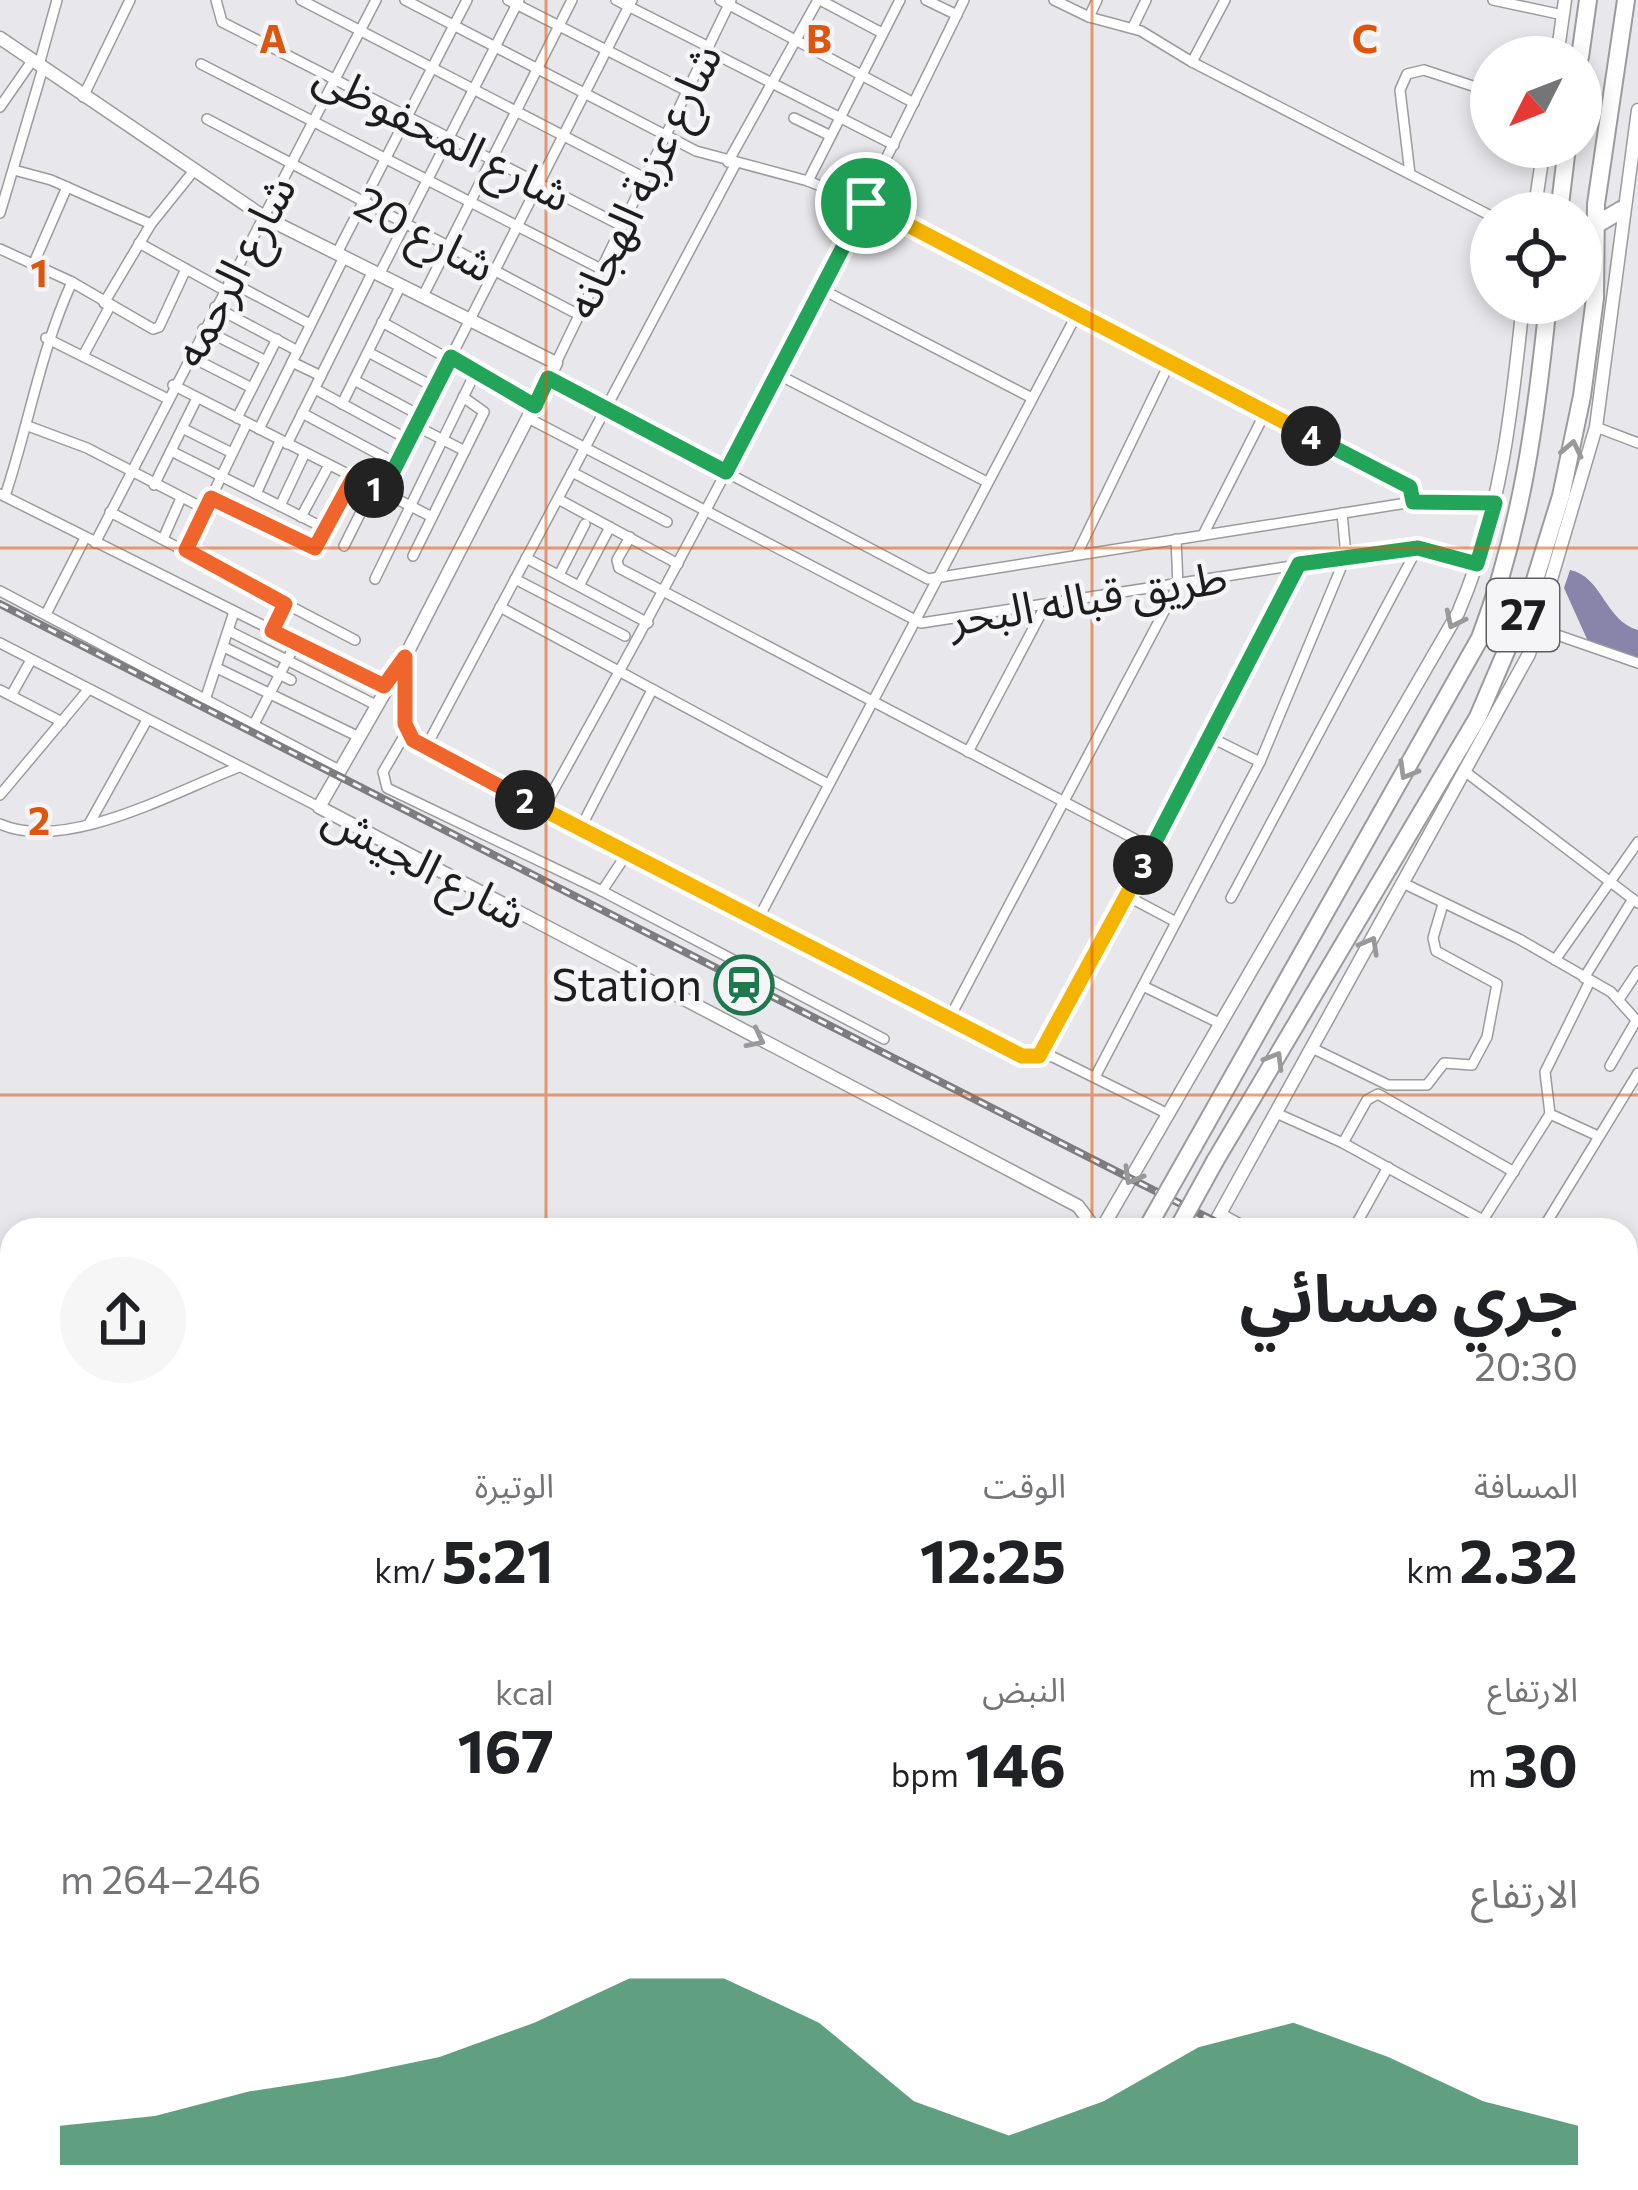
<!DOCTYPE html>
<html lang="ar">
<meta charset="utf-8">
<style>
body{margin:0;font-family:Commissioner,"Noto Sans Arabic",sans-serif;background:#f6f6f6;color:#202124;direction:rtl;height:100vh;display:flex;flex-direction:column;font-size:45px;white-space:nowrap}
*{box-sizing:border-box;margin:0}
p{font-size:39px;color:#757577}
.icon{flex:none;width:66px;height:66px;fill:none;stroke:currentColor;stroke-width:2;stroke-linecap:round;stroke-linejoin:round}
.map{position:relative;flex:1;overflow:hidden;direction:ltr}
.panel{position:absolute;left:0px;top:1218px;width:1638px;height:972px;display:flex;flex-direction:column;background:#fff;border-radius:36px 36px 0 0;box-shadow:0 6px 18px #0003;direction:rtl}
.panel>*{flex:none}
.needle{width:78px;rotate:228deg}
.controls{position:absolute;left:1470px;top:36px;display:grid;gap:24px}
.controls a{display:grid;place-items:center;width:132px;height:132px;border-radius:50%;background:#fff;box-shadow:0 6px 18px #0003;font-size:60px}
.pin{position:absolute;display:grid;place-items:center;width:102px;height:102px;color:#fff;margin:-51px;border:6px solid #fff;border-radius:50%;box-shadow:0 3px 12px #0007}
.km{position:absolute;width:60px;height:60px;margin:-30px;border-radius:50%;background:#222;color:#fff;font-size:33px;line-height:60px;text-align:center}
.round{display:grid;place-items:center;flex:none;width:126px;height:126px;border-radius:63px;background:#f6f6f6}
.summary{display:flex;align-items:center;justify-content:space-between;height:204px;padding:0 60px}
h1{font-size:66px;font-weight:700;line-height:90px}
.figures{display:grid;grid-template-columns:repeat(3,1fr);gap:18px;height:204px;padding:12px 60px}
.figures div{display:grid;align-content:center}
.figures b{font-size:60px;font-weight:700}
.figures small{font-size:33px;font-weight:400}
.figures p{font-size:33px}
.chart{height:336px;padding:24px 60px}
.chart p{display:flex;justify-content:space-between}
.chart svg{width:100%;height:216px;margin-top:12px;fill:#1d784d;opacity:.7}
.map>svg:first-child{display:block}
</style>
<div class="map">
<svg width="1638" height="2190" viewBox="0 0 1638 2190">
<rect width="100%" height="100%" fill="#e8e7eb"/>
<!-- water -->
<path fill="#8884aa" d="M 1570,570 C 1602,576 1605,621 1638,630 L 1638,659 L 1591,648 L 1564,588 Z"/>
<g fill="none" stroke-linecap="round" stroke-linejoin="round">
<!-- minor casing -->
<g stroke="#9b9a9d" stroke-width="12">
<g id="minor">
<polyline points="216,0 222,22 622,226"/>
<polyline points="301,0 645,178"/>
<polyline points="405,0 696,151 808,181 865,204 1410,487 1413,502"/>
<polyline points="508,0 687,91"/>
<polyline points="616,0 709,47"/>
<polyline points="720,0 914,103"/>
<polyline points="820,0 882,33"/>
<polyline points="926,0 957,15"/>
<polyline points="1054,0 1089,17 1141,31 1192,62 1491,216"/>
<polyline points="1493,0 1563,15"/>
<polyline points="1089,17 1097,0"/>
<polyline points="1133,27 1146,0"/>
<polyline points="707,50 894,145"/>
<polyline points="1192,62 1225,0"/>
<polyline points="201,64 601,269"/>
<polyline points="39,65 57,0"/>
<polyline points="83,97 130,0"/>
<polyline points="0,107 32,61"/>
<polyline points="794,118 829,135"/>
<polyline points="207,119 579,315"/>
<polyline points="728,162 818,0"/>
<polyline points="14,170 51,180 151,224"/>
<polyline points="1410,174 1400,90 1407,74 1424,70 1491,92"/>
<polyline points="808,181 900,0"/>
<polyline points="0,213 43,68"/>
<polyline points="139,243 224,290"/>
<polyline points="0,249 70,281 153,329 159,327 186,269"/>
<polyline points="337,253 467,0"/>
<polyline points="33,265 67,187"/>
<polyline points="379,275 519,0"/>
<polyline points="229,281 310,324"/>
<polyline points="821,289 1032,398"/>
<polyline points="423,296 572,0"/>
<polyline points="104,303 151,224 192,173"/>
<polyline points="215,307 298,351"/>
<polyline points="382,322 534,406"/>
<polyline points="203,329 266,361"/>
<polyline points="46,338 166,398"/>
<polyline points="368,352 436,388"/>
<polyline points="83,356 110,306"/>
<polyline points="189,356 252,388"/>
<polyline points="292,362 321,376"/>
<polyline points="556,363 731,0"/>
<polyline points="777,374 987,482"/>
<polyline points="548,378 928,579 1413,502 1495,503"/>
<polyline points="354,380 421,416"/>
<polyline points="173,385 432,517"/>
<polyline points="315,389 409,440"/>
<polyline points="342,404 401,285"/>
<polyline points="302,413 397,464"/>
<polyline points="237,418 277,339"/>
<polyline points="528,418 921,623 1408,548 1438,550 1477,564"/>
<polyline points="28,426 87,448 205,509"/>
<polyline points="416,426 465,451"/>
<polyline points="1596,427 1638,443"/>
<polyline points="182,428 232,453"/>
<polyline points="259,429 344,257"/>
<polyline points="287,444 373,271"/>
<polyline points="171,451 328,530"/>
<polyline points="572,472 667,522"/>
<polyline points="154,485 197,398"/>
<polyline points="382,493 632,0"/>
<polyline points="0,494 384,686"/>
<polyline points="256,494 280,441"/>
<path d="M 5,496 C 29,424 40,352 72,282"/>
<polyline points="211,498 315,548 354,478"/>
<polyline points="558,499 678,564"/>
<polyline points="280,506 305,453"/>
<polyline points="110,512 355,640"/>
<polyline points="301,517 329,465"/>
<polyline points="1203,535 1265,413"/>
<polyline points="630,537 617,560 619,568 1152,848"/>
<polyline points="163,539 181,498"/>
<polyline points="95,543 376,0"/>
<polyline points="344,546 373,488"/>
<polyline points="186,550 247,423"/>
<polyline points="1077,554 1170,362"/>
<polyline points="413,556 484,412 463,397"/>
<polyline points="526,558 648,623"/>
<polyline points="559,575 585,524"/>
<polyline points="375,579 476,371"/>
<polyline points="515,579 625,636"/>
<polyline points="579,586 610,527"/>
<polyline points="0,591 339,770"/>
<polyline points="500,607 828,784"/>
<polyline points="46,614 85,538"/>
<polyline points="1537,628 1638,663"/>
<polyline points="229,631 374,704"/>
<polyline points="0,643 319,807"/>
<polyline points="224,647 291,680"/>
<polyline points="405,657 405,724 413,740 1006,1050 1053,1057 1168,1114"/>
<polyline points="217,668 357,736"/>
<polyline points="0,690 62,722"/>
<polyline points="12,694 31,660"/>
<polyline points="204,703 234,612"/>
<polyline points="252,728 296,643"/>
<polyline points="407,731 383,772 387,788 602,891 884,1039"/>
<polyline points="1210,737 1260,762"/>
<polyline points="426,747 735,165"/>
<polyline points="968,752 1044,608"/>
<polyline points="1467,773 1638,903"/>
<polyline points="0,795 88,690"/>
<path d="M 543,809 C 692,544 831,274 964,0"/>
<path d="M 0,824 C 66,853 174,792 239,767"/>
<polyline points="89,824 147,720"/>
<polyline points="580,829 651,692"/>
<polyline points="1405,884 1519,939 1611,992 1638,1022"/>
<polyline points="602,891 626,855"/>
<polyline points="1127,896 1176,922"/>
<polyline points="1231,898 1418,547"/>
<polyline points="756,923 1077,314"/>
<polyline points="1555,960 1638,842"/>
<polyline points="1584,978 1633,899"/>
<polyline points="1143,986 1219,1023"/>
<polyline points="1620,998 1638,971"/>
<polyline points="949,1019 1178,585 1176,539"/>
<polyline points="1312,1048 1388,1085 1427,1085 1444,1063 1472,1065 1487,1037 1497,984 1436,951 1433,938 1443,904"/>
<polyline points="1039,1056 1299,564"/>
<polyline points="1610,1066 1636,1021"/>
<polyline points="1095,1077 1260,762 1346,556 1342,513"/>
<polyline points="1276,1113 1343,1143 1501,1230"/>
<polyline points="1550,1114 1598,1136"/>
<polyline points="1343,1143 1367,1100 1378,1094 1514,1172"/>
<polyline points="1220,1213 1251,1230"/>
<polyline points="1483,1220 1550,1114 1545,1072 1590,981"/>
<polyline points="1353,1230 1388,1167"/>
<polyline points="1542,1230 1638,1073"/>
<polyline points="1626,1419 1638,1425"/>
<polyline points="0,1546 12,1552"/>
<polyline points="1626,1615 1638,1620"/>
<polyline points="1626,1684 1638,1686"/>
<polyline points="1626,1723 1638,1728"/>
<polyline points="1626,1770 1638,1776"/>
<polyline points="1626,1815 1638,1821"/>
<polyline points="1626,1887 1638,1862"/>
<polyline points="1626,1948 1638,1954"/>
<polyline points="1626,1977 1632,1964"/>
<polyline points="1626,2054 1638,2059"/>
<polyline points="1626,2109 1638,2079"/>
<polyline points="751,2178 781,2190"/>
<polyline points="1092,2178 1119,2190"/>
<polyline points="1229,2178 1269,2190"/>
<polyline points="1324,2178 1324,2190"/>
<polyline points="1579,2178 1587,2190"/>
<polyline points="1626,2178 1638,2184"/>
<polyline points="1031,2189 1035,2178"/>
<polyline points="678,2190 684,2178"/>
<polyline points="852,2190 857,2178"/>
<polyline points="947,2190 952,2178"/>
<polyline points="1007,2190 1011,2178"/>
<polyline points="1377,2190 1379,2178"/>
<polyline points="1423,2190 1425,2178"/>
<polyline points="1483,2190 1487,2178"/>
<polyline points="1536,2190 1539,2178"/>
</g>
</g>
<!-- tertiary casing -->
<g stroke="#9b9a9d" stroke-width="15">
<g id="tertiary">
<polyline points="0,38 264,217 556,363 405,657 319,807 1078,1206 1096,1230"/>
<polyline points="1557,57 1565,0"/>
<polyline points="1534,213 1544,147"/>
<path d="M 1101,1230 L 1458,613 C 1501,513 1512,410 1523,303"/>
<polyline points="1211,1230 1529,654 1596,427 1638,110"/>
<polyline points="1626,1479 1638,1485"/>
</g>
</g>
<!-- motorway casing -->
<g stroke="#9b9a9d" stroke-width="20">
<g id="motorway">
<polyline points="1580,57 1588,0"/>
<polyline points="1559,213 1567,147"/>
<polyline points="1594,226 1621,210"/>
<path d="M 1193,1147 L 1480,638 C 1522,527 1536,420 1548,303"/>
<polyline points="1215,1161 1478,717 1531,593 1561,496 1582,396 1595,298 1596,204 1626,0"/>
<polyline points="548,2190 553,2178"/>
<polyline points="590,2190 596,2178"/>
<polyline points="639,2190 646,2178"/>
<polyline points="660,2190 666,2178"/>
</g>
</g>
<!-- minor -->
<use href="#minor" stroke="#fff" stroke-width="9"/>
<!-- tertiary -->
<use href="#tertiary" stroke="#fff" stroke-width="12"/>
<!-- motorway -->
<use href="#motorway" stroke="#fff" stroke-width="16"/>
<!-- rail casing -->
<g stroke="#7d7c7f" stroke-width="8">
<g id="rail">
<polyline points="0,604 1232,1230"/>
<polyline points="1626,1439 1638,1445"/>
</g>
</g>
<!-- rail -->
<use href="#rail" stroke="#f5f5f8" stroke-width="3" stroke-dasharray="9" stroke-linecap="butt"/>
<!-- motorway-bridge casing -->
<g stroke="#9b9a9d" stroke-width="20" stroke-linecap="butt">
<g id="motorway-bridge">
<polyline points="1146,1230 1193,1147"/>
<polyline points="1177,1230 1215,1161"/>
</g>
</g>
<!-- motorway-bridge -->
<use href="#motorway-bridge" stroke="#fff" stroke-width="16"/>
</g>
<!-- one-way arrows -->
<defs><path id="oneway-chevron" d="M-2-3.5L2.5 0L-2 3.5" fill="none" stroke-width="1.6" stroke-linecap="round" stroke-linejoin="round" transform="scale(3)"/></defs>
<g stroke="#99999a">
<use href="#oneway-chevron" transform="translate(1572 449) rotate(-78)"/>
<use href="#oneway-chevron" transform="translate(1454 620) rotate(116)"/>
<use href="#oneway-chevron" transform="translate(1407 771) rotate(120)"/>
<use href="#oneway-chevron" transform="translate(1370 945) rotate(-61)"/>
<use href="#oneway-chevron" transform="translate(756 1039) rotate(27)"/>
<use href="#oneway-chevron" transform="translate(1275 1060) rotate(-59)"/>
<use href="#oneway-chevron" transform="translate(1132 1176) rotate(120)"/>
</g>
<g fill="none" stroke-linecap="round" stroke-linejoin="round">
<!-- split-1 casing -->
<g stroke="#fff" stroke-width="24">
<polyline id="split-1" points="374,488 382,493 451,357 535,406 548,378 726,472 866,203"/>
</g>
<!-- split-2 casing -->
<g stroke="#fff" stroke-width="24">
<polyline id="split-2" points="374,488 353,478 315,548 211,498 186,550 285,604 272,631 384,686 405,657 405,724 413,740 525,800"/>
</g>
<!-- split-3 casing -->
<g stroke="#fff" stroke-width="24">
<polyline id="split-3" points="525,800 1022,1056 1039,1056 1143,865"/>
</g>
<!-- split-4 casing -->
<g stroke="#fff" stroke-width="24">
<polyline id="split-4" points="1143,865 1299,564 1418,548 1477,564 1495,503 1413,502 1410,487 1311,436"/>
</g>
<!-- split-5 casing -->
<g stroke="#fff" stroke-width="24">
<polyline id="split-5" points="866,203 1311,436"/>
</g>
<!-- split-1 -->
<use href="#split-1" stroke="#22a559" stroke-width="15"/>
<!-- split-2 -->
<use href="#split-2" stroke="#f0652b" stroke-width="15"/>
<!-- split-3 -->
<use href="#split-3" stroke="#f5b400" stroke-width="15"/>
<!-- split-4 -->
<use href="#split-4" stroke="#22a559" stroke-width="15"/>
<!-- split-5 -->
<use href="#split-5" stroke="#f5b400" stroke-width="15"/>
</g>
<!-- grid -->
<path fill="none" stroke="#de560d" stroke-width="3" stroke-opacity="0.55" d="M 546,0 L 546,1230M 1092,0 L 1092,1230M 0,548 L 1638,548M 0,1095 L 1638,1095M 0,1642 L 12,1642M 1626,1642 L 1638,1642M 546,2178 L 546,2190M 1092,2178 L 1092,2190"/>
<!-- icons -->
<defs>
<g id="station-ring" transform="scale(3)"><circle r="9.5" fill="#f5f5f8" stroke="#1d784d" stroke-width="1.5"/><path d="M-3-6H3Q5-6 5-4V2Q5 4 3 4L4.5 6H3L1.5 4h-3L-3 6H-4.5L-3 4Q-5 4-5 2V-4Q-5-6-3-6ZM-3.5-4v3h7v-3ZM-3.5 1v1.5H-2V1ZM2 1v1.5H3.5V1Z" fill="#1d784d"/></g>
</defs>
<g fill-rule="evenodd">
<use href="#station-ring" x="744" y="985"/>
</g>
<g text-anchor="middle" stroke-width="9" stroke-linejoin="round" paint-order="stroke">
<!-- shield labels -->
<rect fill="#f5f5f8" stroke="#5e5e5f" stroke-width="3" x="1487" y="579" width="72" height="72" rx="9"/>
<g font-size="42" font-weight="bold" fill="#1d1d1e">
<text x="1523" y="630">27</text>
</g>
<!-- street labels -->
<g font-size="45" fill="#1d1d1e" stroke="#f5f5f8">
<text transform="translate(443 135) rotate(27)" y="16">شارع المحفوظى</text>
<text transform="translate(643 181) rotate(-64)" y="16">شارع عزبة الهجانه</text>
<text transform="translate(425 234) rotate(28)" y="16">شارع 20</text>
<text transform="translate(234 271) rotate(-62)" y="16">شارع الرحمه</text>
<text transform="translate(1088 598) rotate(-9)" y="16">طريق قباله البحر</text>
<text transform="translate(425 865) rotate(28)" y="16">شارع الجيش</text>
</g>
<!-- poi labels -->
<g font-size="45" fill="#1d1d1e" stroke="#f5f5f8" text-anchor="end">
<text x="702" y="1001">Station</text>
</g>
</g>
<g font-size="39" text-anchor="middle" font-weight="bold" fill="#de560d" stroke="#f5f5f8" stroke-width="9" stroke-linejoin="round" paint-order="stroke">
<text x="273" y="53">A</text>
<text x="819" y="53">B</text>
<text x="1365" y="53">C</text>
<text x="39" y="287">1</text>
<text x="39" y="835">2</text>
</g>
</svg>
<div class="controls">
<a><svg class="needle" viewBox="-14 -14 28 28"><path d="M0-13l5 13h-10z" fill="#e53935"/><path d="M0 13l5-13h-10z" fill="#757577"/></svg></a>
<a><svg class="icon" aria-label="locate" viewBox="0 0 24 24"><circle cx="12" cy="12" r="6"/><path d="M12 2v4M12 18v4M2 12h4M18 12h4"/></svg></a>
</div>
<div class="pin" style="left:866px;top:203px;background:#1e9e55"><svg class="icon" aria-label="arrive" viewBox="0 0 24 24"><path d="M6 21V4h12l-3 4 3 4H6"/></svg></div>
<b class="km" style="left:374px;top:488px">1</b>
<b class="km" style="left:525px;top:800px">2</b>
<b class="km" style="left:1143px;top:865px">3</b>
<b class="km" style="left:1311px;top:436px">4</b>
<section class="panel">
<div class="summary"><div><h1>جري مسائي</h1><p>20:30</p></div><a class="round"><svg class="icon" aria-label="share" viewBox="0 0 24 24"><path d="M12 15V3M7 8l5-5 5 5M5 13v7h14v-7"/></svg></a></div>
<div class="figures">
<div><p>المسافة</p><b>2.32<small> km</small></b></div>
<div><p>الوقت</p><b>12:25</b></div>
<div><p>الوتيرة</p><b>5:21<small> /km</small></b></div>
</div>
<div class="figures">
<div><p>الارتفاع</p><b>30<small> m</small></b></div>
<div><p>النبض</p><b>146<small> bpm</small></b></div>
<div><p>kcal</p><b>167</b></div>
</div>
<div class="chart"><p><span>الارتفاع</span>246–264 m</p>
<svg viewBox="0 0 160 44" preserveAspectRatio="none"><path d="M0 44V36L10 34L20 29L30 26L40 22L50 15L60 6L70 6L80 15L90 31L100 38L110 31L120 20L130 15L140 22L150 31L160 36V44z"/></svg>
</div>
</section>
</div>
